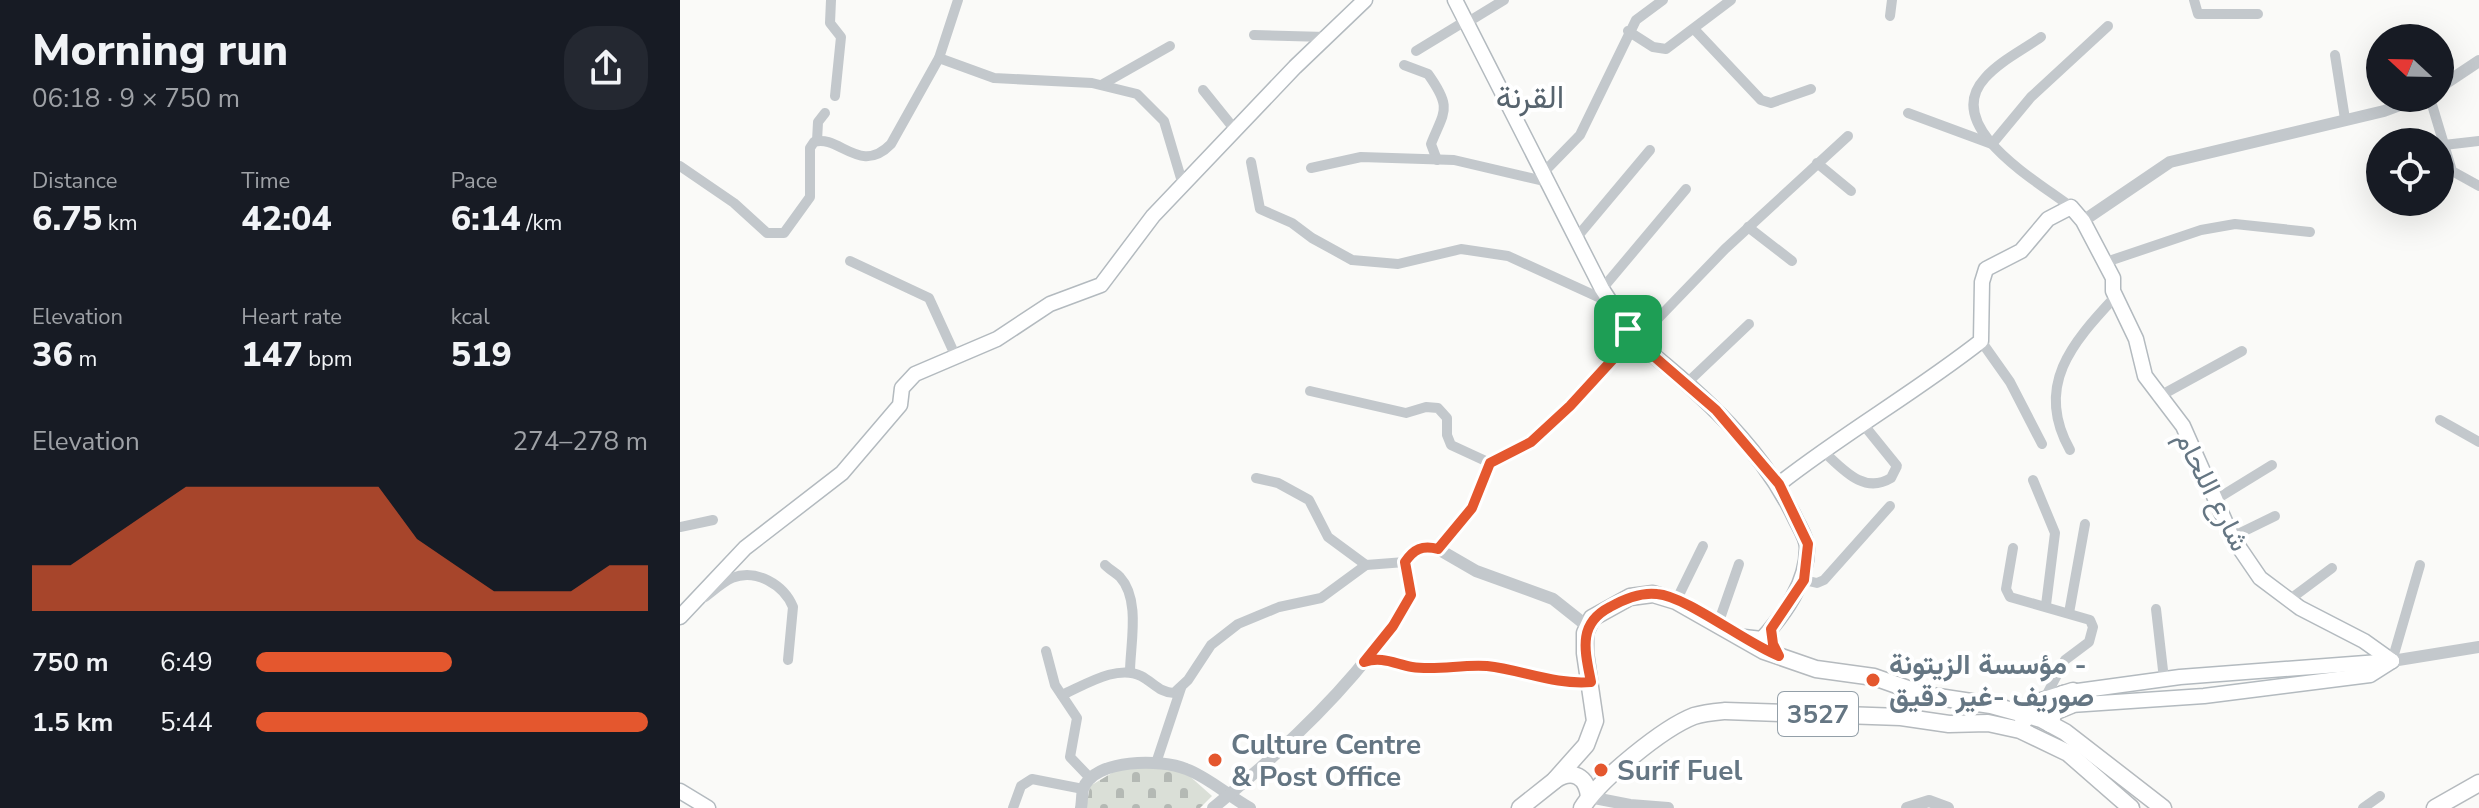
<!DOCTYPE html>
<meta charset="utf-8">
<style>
body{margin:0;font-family:"Nunito Sans",Vazirmatn,sans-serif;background:#242831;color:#f1f3f6;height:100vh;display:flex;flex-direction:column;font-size:30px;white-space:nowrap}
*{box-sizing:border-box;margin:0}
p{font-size:26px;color:#9ea1a6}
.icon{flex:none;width:44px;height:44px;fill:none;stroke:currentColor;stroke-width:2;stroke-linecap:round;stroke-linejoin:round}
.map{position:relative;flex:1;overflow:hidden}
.side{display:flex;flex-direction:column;background:#171b24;width:680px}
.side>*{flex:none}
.needle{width:52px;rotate:292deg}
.fabs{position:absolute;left:1686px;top:24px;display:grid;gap:16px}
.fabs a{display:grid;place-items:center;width:88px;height:88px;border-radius:50%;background:#171b24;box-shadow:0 8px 32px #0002;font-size:40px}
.pin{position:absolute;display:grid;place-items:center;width:68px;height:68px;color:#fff;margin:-34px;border-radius:16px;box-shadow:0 4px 12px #0006}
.round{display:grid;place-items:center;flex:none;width:84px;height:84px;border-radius:32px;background:#242831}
.head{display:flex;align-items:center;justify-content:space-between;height:136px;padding:0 32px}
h1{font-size:44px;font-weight:800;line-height:60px}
.stats{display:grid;grid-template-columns:repeat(3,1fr);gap:12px;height:136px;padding:8px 32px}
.stats div{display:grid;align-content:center}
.stats b{font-size:34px;font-weight:800}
.stats small{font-size:22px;font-weight:400}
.stats p{font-size:22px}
.chart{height:224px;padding:16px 32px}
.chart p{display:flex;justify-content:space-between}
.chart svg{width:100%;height:144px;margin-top:8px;fill:#e4572e;opacity:.7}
ul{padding:0 32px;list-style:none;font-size:26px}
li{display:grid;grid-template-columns:128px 96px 1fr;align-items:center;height:60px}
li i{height:20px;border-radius:10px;background:#e4572e}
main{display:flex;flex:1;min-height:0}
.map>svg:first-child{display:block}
</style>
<main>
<section class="side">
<div class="head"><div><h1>Morning run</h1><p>06:18 · 9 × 750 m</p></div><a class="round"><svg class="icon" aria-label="share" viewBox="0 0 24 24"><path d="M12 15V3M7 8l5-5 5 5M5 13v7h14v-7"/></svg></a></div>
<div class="stats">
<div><p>Distance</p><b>6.75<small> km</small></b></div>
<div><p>Time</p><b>42:04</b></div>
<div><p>Pace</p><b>6:14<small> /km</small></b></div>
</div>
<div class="stats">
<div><p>Elevation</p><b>36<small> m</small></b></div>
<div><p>Heart rate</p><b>147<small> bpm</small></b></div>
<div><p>kcal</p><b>519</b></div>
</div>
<div class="chart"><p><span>Elevation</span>274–278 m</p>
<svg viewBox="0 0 160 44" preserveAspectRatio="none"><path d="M0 44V30L10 30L20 22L30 14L40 6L50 6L60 6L70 6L80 6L90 6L100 22L110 30L120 38L130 38L140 38L150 30L160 30V44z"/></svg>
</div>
<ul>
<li><b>750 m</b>6:49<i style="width:50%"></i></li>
<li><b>1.5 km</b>5:44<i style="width:100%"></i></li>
</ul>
</section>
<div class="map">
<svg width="1799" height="808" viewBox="0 0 1799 808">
<defs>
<pattern id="cemetery-stones" width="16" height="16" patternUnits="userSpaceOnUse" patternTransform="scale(2)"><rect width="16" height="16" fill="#dadfd7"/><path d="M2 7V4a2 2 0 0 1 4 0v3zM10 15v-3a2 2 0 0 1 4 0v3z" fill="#b4b9b4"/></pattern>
</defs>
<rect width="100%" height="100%" fill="#fafaf8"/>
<!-- cemetery -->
<polygon fill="url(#cemetery-stones)" points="463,766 505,772 532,796 520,808 406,808 410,786 442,767"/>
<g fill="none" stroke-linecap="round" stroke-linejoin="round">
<!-- secondary casing -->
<g stroke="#b3babf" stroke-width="17">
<g id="secondary">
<polyline points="775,0 922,289 948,329"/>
<circle cx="954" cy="338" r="11"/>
<path d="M 962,346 C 1022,394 1083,449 1116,520 C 1120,528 1127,539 1127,548 C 1127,583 1105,613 1082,639 L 1064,637"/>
<path d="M 1099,484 C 1164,433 1236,392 1301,341 L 1302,282 L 1306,269 L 1341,251 L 1368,219 L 1391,207 L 1403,221 L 1433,278 L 1433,291 L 1456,339 L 1465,376 L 1503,426 L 1552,537 L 1580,578 L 1620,608 L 1684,641 L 1712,661"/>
<polyline points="0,617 65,548 162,473 220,405 222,388 235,374 317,339 370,304 421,285 473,216 615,67 685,0"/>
<polyline points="1383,693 1500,677 1712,661"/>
<polyline points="1391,705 1524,696 1690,675 1712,661"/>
<polyline points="0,791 28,808"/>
</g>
</g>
<!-- primary casing -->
<g stroke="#b5babe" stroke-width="19">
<g id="primary">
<polyline points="1343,722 1355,703 1393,691"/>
<polyline points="1370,724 1374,712 1391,705"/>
<path d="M 875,780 C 893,768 907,777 909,797"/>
<polyline points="840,808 874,781 906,745 915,721 905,653 905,633 912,618 950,597 973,594 996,601 1084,651 1136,669 1194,677 1245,695 1311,705 1361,719 1385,732 1483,808"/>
<path d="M 902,808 C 919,780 983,728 1014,716 C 1024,713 1035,712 1045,711 L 1221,717 L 1269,724 L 1308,723 L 1340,730 L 1388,753 L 1451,808"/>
<polyline points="1755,808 1799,783"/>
</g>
</g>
<!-- minor -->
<g stroke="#c3c8cc" stroke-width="10">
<polyline points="151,0 150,23 161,37 155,96"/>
<polyline points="1514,0 1518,14 1578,14"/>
<polyline points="1210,16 1212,0"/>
<polyline points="788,22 824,0"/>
<polyline points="1014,29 1081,100 1091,103 1131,89"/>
<polyline points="948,31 973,47 986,49 1051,0"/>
<polyline points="574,35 646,37"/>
<path d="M 1361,37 C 1343,50 1320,61 1305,78 C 1260,127 1359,182 1391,207"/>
<polyline points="736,51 787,20"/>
<polyline points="1655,55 1665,119"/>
<polyline points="259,58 314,78 412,83 457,94 484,121 503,185"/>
<path d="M 724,65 L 748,74 C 773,109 764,111 751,144 L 757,160"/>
<polyline points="423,84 490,46"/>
<polyline points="523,90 556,131"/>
<polyline points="1750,98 1772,171 1799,186"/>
<polyline points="1228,113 1312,144 1351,97 1428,26"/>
<polyline points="137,141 138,122 145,113"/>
<polyline points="1764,145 1799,141"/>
<polyline points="571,162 580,209 612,223 632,238 672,260 718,264 781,249 828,256 929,302"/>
<polyline points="1137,163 1171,191"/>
<path d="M 0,166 L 54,203 L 87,233 L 104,233 L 130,197 L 130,148 L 134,142 C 159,134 180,176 211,144 L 259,58 L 278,0"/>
<polyline points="631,168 681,157 774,160 868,182"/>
<polyline points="864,172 900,135 956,20 983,0"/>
<polyline points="1068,227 1112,261"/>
<polyline points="897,237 970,150"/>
<polyline points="170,261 249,298 276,357"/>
<polyline points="1426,262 1521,230 1555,224 1630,232"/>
<polyline points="922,289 1006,189"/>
<polyline points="964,333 1045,249 1168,136"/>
<polyline points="1301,341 1330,382 1362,444"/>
<polyline points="1008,382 1069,324"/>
<polyline points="630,391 726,413 746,407 758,408 767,418 767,435 771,445 810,463"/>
<polyline points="1478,397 1562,351"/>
<polyline points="1760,420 1799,442"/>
<path d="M 1142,450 C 1162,468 1183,495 1211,478 L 1217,466 L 1183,424"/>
<path d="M 1390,450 C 1354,386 1392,343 1435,297"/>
<polyline points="576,478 598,483 629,500 648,537 686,565"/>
<polyline points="1353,480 1375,533 1366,605"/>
<polyline points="1535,500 1592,465"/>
<polyline points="0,527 33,520"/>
<polyline points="1552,537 1595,516"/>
<polyline points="1333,548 1326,589 1330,597 1410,620 1413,627 1409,642 1385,660 1367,694"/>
<path d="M 425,565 C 430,570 436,573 440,577 C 461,600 450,645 450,672"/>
<polyline points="1124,580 1137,583 1144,580 1210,506"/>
<path d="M 25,597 C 33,591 43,582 52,578 C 76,568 104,585 113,607 L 108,660"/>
<polyline points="1609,600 1652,568"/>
<polyline points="996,601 1023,546"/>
<polyline points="1476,609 1484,679"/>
<polyline points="1389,613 1405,524"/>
<polyline points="1038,624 1059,564"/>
<polyline points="366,651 375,685 397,718 390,757 411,779"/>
<polyline points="1712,661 1740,565"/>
<path d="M 382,695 C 405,685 437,664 461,676 C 473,682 480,693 494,693 L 508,680 L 531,645 L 558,624 L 599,607 L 641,598 L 686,565 L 725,562"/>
<polyline points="476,763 501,688"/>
<polyline points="333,808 341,786 352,779 403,789"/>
<polyline points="1683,808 1700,796"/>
</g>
<!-- tertiary -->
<g stroke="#c3c8cc" stroke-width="12">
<polyline points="1760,87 1799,61"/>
<polyline points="1403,221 1490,162 1704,111 1739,98"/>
<polyline points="758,549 792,508 810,463 851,442 890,406 945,346"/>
<polyline points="1712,661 1799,647"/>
<path d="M 684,662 C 702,656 715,664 732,667 C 757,671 782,664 807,666 C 843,669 874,685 911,682"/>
<polyline points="909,797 950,805 988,808"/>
<path d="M 401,808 C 402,803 402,794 403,789 C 414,758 482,759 506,769 C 530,778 548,796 570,808"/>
<path d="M 533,808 C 603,751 686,674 731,595 L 725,562 L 732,552 L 741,548 L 758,549 L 796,571 L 873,599 L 907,626"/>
<polyline points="1227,808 1249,801 1268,808"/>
</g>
<!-- secondary -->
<use href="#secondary" stroke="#fff" stroke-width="14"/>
<!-- primary -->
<use href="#primary" stroke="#fff" stroke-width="16"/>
</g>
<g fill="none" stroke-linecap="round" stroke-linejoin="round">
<!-- route casing -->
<g stroke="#fff" stroke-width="16">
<path id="route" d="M 956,327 L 964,333 L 962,346 L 1036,410 L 1099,484 L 1128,544 L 1124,580 L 1091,629 L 1093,644 L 1099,656 C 1067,644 1006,596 977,594 C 961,592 944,599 930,607 C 897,624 905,651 911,682 C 874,685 843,670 807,666 C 782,664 757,671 732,667 C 715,664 702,656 684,662 L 713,626 L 731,595 L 725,562 C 734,549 742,545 758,549 L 792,508 L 810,463 L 851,442 L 890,406 L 945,346 L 943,340 L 946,331 Z"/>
</g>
<!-- route -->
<use href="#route" stroke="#e4572e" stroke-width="10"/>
</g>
<!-- markers -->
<g fill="#e4572e" stroke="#fff" stroke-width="3">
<circle cx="1193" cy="680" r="8"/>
<circle cx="535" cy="760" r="8"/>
<circle cx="921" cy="770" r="8"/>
</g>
<g text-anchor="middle" stroke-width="8" stroke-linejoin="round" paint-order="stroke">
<!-- shield labels -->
<rect fill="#fff" stroke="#939fa8" stroke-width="2" x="1098" y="692" width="80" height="44" rx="6"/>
<g font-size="26" font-weight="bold" fill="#657683">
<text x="1138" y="723">3527</text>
</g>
<!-- street labels -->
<g font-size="28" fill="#657683" stroke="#fff">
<text transform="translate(1533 491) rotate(63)" y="10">شارع اللحام</text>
</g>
<!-- poi labels -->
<g font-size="28" font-weight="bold" fill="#657683" stroke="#fff" text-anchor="start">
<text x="1209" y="674">مؤسسة الزيتونة -<tspan x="1209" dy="32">صوريف -غير دقيق</tspan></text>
<text x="551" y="754">Culture Centre<tspan x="551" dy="32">&amp; Post Office</tspan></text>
<text x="937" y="780">Surif Fuel</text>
</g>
<!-- quarter labels -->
<g font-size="32" fill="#57646e" stroke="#fff">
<text x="850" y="108">القرنة</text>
</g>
</g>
</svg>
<div class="fabs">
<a><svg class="needle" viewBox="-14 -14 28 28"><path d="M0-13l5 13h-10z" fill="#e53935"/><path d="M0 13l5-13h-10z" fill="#9ea1a6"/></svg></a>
<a><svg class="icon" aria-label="locate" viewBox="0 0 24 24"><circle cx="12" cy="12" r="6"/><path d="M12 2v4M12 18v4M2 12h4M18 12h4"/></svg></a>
</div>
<div class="pin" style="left:948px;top:329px;background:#1e9e55"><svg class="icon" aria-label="arrive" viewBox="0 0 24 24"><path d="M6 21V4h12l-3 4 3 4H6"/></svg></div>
</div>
</main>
